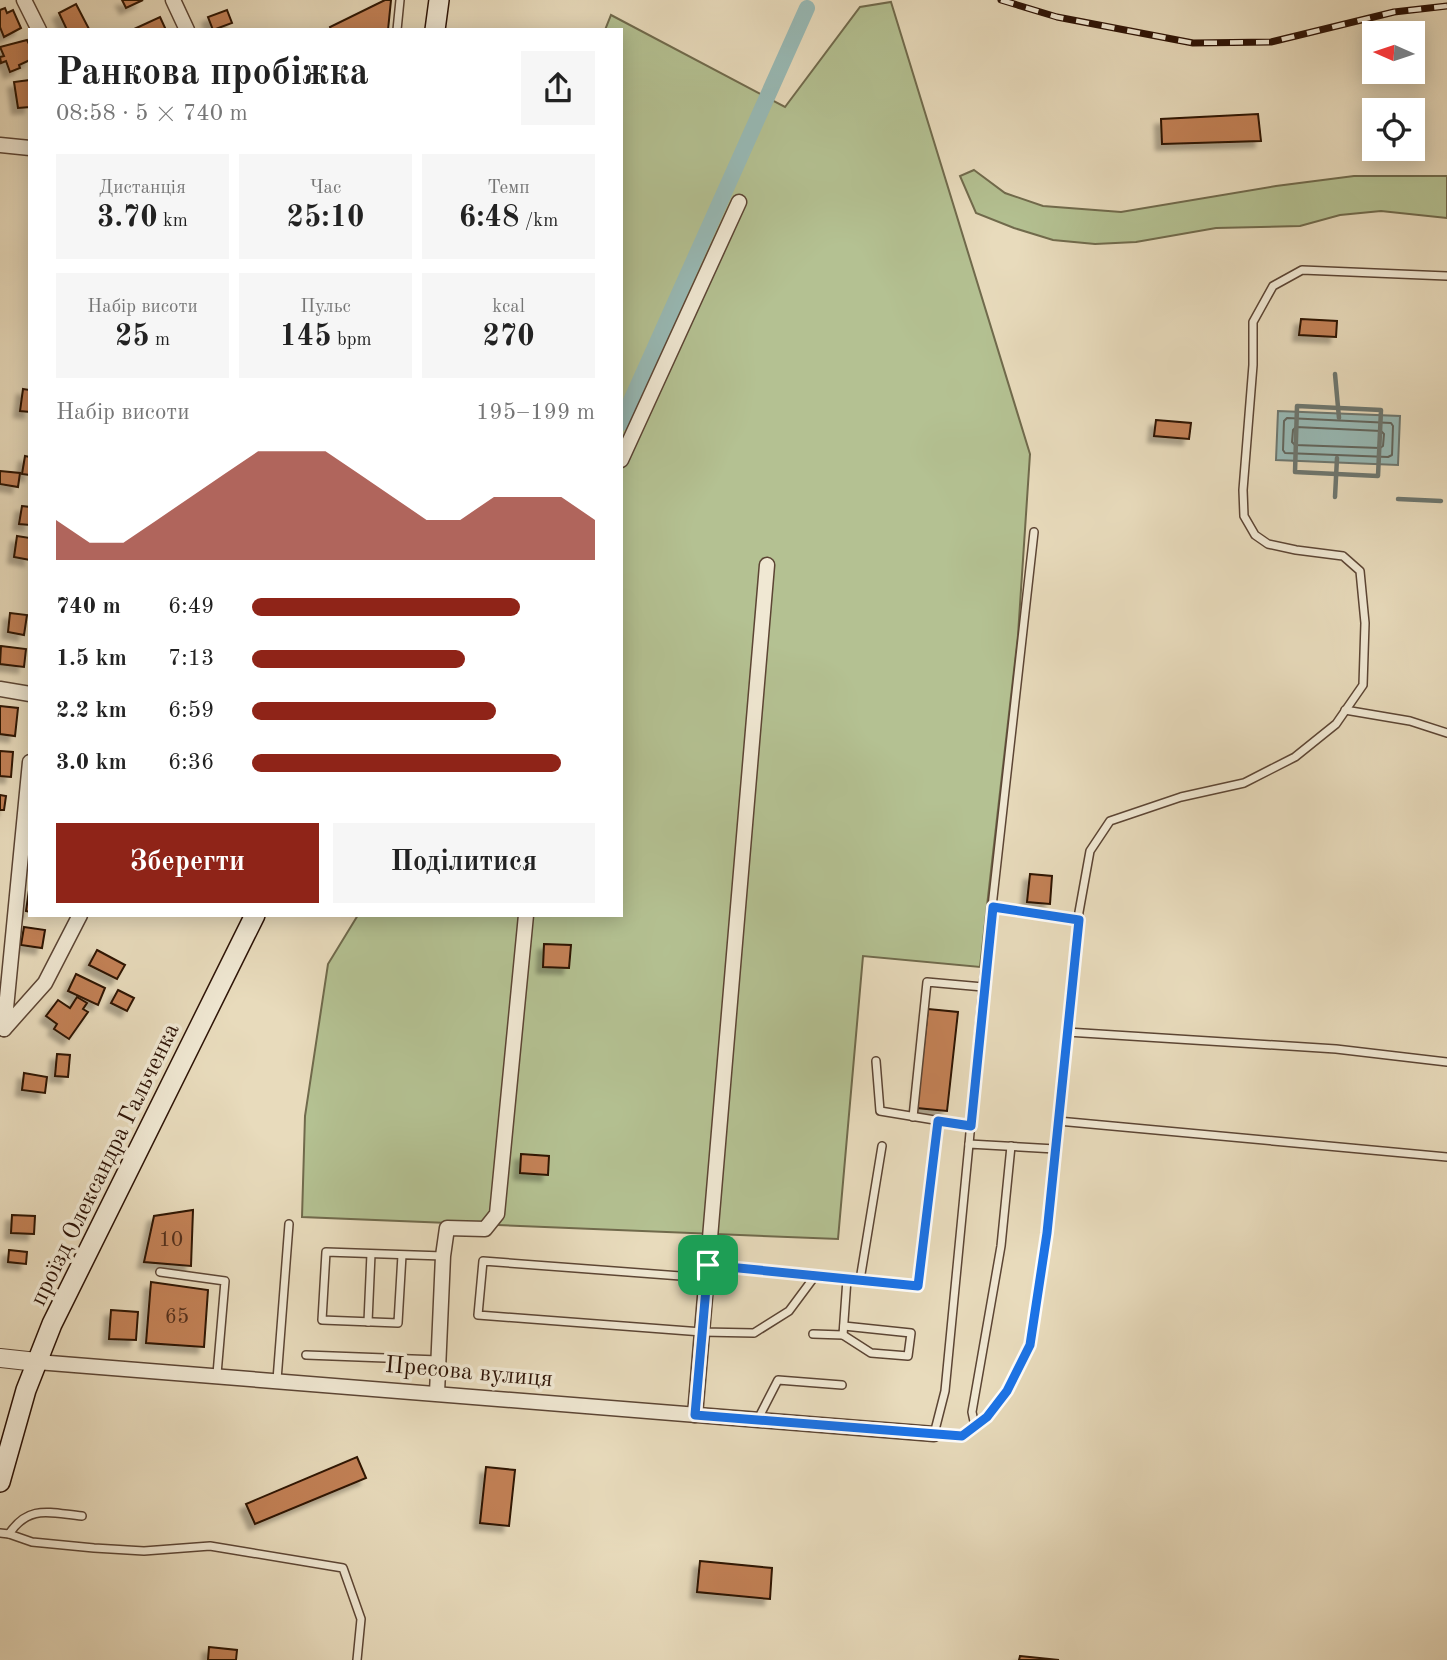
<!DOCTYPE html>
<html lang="uk">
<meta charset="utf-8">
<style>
body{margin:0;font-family:"Old Standard TT",serif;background:#f6f6f6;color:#222;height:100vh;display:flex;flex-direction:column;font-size:26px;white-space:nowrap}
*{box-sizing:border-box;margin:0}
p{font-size:23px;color:#767676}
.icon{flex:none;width:38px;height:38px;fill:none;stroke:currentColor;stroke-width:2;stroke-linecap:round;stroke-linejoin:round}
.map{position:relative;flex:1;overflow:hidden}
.side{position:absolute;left:28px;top:28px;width:595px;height:889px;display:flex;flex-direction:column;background:#fff;border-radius:0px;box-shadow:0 4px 18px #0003}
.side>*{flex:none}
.needle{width:46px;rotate:273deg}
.buttons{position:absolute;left:1362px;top:21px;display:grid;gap:14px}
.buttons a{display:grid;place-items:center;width:63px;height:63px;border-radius:0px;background:#fff;box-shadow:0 4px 18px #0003;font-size:35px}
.pin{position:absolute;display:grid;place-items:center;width:60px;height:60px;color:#fff;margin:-30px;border-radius:14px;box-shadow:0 4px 10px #0006}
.round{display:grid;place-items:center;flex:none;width:74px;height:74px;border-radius:0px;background:#f6f6f6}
.overview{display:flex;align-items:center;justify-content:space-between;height:119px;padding:0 28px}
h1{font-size:38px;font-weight:600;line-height:52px}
.stats{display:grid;grid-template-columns:repeat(3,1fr);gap:10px;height:119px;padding:7px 28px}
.stats div{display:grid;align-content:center;border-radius:0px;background:#f6f6f6;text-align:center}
.stats b{font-size:30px;font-weight:600}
.stats small{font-size:19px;font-weight:400}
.stats p{font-size:19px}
.chart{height:196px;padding:14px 28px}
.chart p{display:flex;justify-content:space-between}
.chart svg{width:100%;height:126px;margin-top:7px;fill:#8f2418;opacity:.7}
.action{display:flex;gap:14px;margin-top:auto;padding:14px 28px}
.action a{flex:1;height:80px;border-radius:0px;background:#8f2418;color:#fff;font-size:28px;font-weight:600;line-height:80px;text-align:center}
.action a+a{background:#f6f6f6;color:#222}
ul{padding:0 28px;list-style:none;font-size:23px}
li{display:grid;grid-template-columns:112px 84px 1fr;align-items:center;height:52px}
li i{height:18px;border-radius:9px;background:#8f2418}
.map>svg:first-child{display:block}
</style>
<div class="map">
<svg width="1447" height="1660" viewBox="0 0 1447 1660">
<defs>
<filter id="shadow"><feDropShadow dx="-6" dy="6" stdDeviation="2" flood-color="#0004"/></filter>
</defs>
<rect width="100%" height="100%" fill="#e8dbbc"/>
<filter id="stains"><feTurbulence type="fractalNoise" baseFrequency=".00286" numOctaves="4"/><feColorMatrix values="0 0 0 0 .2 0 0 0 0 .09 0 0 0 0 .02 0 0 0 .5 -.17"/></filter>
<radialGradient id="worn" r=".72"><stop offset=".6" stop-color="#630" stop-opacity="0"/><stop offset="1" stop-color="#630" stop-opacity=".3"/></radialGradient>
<!-- green -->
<g fill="#b4c192" stroke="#706a4c" stroke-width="2">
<polygon points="891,2 1030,454 1018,635 980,967 863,956 838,1239 302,1217 305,1116 328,964 358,915 621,915 621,30 605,30 611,15 785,107 860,7"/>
<polygon points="974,170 1005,193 1043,206 1121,212 1276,186 1354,176 1447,176 1447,218 1381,211 1340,215 1300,226 1216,228 1136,242 1095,244 1053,240 1014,228 976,213 960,176"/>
</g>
<!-- water -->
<polygon fill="#98bab6" stroke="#6d7770" stroke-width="2" points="1278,411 1400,416 1398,465 1276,460"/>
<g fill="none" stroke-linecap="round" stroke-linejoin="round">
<!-- shore -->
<g stroke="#62665e" stroke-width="2">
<polygon points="1287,418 1391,423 1393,426 1392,455 1388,457 1285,453 1283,450 1284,421"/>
<polygon points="1296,427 1381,431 1384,434 1383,446 1380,448 1295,445 1292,442 1293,430"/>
</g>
<!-- stream -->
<g stroke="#6d7770" stroke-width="4.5">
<polyline points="1335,374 1339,418"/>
<polygon points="1297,406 1381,410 1378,476 1295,472"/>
<polyline points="1335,497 1337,458"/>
<polyline points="1398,499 1441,501"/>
</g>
<!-- canal -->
<polyline stroke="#98bab6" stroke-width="16" points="621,423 807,8"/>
</g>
<!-- building -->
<g fill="#c38157" stroke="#2d1306" stroke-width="2" filter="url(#shadow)">
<polygon points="122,0 143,0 126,8"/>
<polygon points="385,0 391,0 388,30 331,30 330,27"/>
<polygon points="76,4 89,29 88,30 67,30 59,13"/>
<polygon points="5,8 7,13 13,10 21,28 4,37 0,27 0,10"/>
<polygon points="227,10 232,23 213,30 208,17"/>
<polygon points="160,17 166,30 132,30"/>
<polygon points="27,40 30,46 30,60 19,65 20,68 10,72 6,61 1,63 0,57 4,56 0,47"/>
<polygon points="30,80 30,107 18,108 14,82"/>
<polygon points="1258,114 1261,141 1162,144 1161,119"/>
<polygon points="1301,319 1337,321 1336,337 1299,335"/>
<polygon points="23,389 30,390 30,412 20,411"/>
<polygon points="1156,420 1191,423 1189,439 1154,436"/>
<polygon points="25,456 30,457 30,475 22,474"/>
<polygon points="0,471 20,473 18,487 0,484"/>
<polygon points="22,506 30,507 30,525 19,524"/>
<polygon points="17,536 30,538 30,560 14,557"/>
<polygon points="10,613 27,615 24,635 8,632"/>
<polygon points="1,646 26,649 24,667 0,664"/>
<polygon points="0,706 18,708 15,736 0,734"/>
<polygon points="0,751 13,752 11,777 0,776"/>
<polygon points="0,795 6,796 4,810 0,810"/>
<polygon points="1030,874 1052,876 1050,904 1027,902"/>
<polygon points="29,890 30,890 30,912 26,911"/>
<polygon points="24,927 45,930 42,948 21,945"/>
<polygon points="544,944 571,945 569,968 543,967"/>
<polygon points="97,950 125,965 117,979 89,965"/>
<polygon points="76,974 105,988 98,1005 68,991"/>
<polygon points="118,990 134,998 127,1011 111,1003"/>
<polygon points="77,997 87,1003 83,1009 88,1012 69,1039 54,1029 57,1024 46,1016 58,1000 70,1008"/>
<polygon points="928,1009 958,1012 947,1111 917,1108"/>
<polygon points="57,1054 70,1055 68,1077 55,1076"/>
<polygon points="24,1073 47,1077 45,1093 22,1090"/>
<polygon points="521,1154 549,1156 548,1175 520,1173"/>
<polygon points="193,1210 191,1266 144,1262 154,1216"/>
<polygon points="12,1215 35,1216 34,1234 11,1233"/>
<polygon points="9,1250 27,1252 26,1264 8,1262"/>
<polygon points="151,1282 208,1290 204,1347 146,1343"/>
<polygon points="111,1310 138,1312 136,1340 109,1339"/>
<polygon points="357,1457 366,1478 255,1524 246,1504"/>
<polygon points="486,1467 515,1470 509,1526 480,1523"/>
<polygon points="700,1561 772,1568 770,1599 697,1592"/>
<polygon points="209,1647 237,1650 236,1660 208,1660"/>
<polygon points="1020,1656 1059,1660 1019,1660"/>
</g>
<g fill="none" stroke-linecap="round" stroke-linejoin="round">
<!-- service casing -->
<g stroke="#5c4534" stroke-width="10">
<g id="service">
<polyline points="397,30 400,0"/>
<polyline points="1345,710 1410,721 1447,733"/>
<polyline points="993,907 1078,920"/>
<polyline points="1067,1032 1336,1049 1447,1062"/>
<polyline points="876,1061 880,1111 971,1126"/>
<polyline points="913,1117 927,982 983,987"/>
<polyline points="1058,1121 1447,1157"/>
<polyline points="969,1144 983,987 1034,532"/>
<polyline points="1055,1149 969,1144 945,1391 934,1434 962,1436 987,1417 1007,1391 1030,1345 1047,1233 1079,912 1090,851 1110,821 1181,797 1244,783 1295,757 1336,724 1363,685 1365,623 1360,571 1343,556 1296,550 1268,544 1255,535 1244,516 1243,490 1253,365 1253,322 1273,286 1302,270 1447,276"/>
<polyline points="402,1255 398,1323 322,1320 326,1252 443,1256"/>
<polyline points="708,1265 918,1286 938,1121"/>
<polyline points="160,1272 225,1281 217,1374"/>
<polyline points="707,1278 483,1261 478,1315 702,1332 754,1333 789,1311 815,1276"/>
<polyline points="860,1280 882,1146"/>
<polyline points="368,1322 371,1254"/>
<polyline points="813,1334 843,1335 847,1279"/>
<polyline points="843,1335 871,1353 908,1356 911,1333 844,1326"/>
<polyline points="306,1355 438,1360"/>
<polyline points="277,1380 289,1224"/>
<polyline points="758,1419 778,1380 842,1385"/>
<polyline points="975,1426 972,1412 1001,1246 1011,1146"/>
<path d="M 0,1533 L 9,1534 C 29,1504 50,1513 82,1516"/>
<polyline points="9,1534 32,1542 94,1548 144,1551 210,1546 343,1568 361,1619 357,1660"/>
</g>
</g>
<!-- minor casing -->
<g stroke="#5c4534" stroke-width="17">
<g id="minor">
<polyline points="24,0 39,30"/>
<polyline points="173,0 187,30"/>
<polyline points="0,145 30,148"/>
<polyline points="621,460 739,202"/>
<polyline points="0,689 30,694"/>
<polyline points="4,1029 30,762"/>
<polyline points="4,1029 45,983 80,915"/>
<polyline points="37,1362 934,1434"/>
<polyline points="437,1393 443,1256 447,1228 485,1229 497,1214 526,915"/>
<polyline points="695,1415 767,565"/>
</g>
</g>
<!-- tertiary casing -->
<g stroke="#5c4534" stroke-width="20">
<polyline id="tertiary" points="0,1358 37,1362"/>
</g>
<!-- secondary casing -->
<g stroke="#2d1306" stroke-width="22">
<g id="secondary">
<polyline points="435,30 439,0"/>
<polyline points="0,1482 26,1390 52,1324 255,915"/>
</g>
</g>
<!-- service -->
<use href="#service" stroke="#f0e8d3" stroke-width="7"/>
<!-- minor -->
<use href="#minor" stroke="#f0e8d3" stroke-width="14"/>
<!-- tertiary -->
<use href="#tertiary" stroke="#f0e8d3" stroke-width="18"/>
<!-- secondary -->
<use href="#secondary" stroke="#f0e8d3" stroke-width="19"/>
<!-- rail casing -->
<g stroke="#2d1306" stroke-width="7">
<polyline id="rail" points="1001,0 1057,17 1193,43 1271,42 1394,12 1447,6"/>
</g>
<!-- rail -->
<use href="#rail" stroke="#f0e8d3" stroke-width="4.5" stroke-dasharray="13" stroke-linecap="butt"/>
</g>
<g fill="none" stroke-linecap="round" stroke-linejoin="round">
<!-- route casing -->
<g stroke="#fff" stroke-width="14">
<polygon id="route" points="993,907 1079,920 1047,1233 1030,1345 1007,1391 987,1417 962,1436 695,1415 708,1265 918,1286 938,1121 971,1126"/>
</g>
<!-- route -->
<use href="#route" stroke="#1a73e8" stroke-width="9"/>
</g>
<g text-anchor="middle" stroke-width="7" stroke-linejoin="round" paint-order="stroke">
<!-- number labels -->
<g font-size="21" fill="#522e1a">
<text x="171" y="1246">10</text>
<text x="177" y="1323">65</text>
</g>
<!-- street labels -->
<g font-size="24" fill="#2d1306" stroke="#f0e8d3">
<text transform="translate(104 1164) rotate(-64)" y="8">проїзд Олександра Гальченка</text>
<text transform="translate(469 1371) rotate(5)" y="8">Пресова вулиця</text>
</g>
</g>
<rect width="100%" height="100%" filter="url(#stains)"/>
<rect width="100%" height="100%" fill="url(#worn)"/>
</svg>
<div class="buttons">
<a><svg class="needle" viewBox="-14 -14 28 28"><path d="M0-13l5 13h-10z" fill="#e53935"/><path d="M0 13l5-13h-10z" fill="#767676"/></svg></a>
<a><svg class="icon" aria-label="locate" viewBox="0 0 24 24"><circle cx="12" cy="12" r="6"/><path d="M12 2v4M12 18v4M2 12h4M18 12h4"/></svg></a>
</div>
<div class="pin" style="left:708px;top:1265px;background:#1e9e55"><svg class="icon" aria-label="arrive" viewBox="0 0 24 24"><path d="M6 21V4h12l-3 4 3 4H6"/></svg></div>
<section class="side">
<div class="overview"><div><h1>Ранкова пробіжка</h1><p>08:58 · 5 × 740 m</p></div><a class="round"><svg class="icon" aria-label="share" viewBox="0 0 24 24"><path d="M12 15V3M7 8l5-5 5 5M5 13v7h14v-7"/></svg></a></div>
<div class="stats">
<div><p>Дистанція</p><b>3.70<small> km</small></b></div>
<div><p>Час</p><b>25:10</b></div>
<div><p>Темп</p><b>6:48<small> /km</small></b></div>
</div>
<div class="stats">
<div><p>Набір висоти</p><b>25<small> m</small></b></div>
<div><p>Пульс</p><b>145<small> bpm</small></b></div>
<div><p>kcal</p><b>270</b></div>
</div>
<div class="chart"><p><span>Набір висоти</span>195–199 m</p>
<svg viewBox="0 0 160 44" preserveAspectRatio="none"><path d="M0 44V30L10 38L20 38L30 30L40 22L50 14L60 6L70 6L80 6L90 14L100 22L110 30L120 30L130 22L140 22L150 22L160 30V44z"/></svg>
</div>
<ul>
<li><b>740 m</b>6:49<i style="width:78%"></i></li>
<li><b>1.5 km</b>7:13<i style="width:62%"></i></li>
<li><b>2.2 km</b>6:59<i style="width:71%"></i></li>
<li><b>3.0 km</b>6:36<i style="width:90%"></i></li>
</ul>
<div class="action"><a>Зберегти</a><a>Поділитися</a></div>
</section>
</div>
